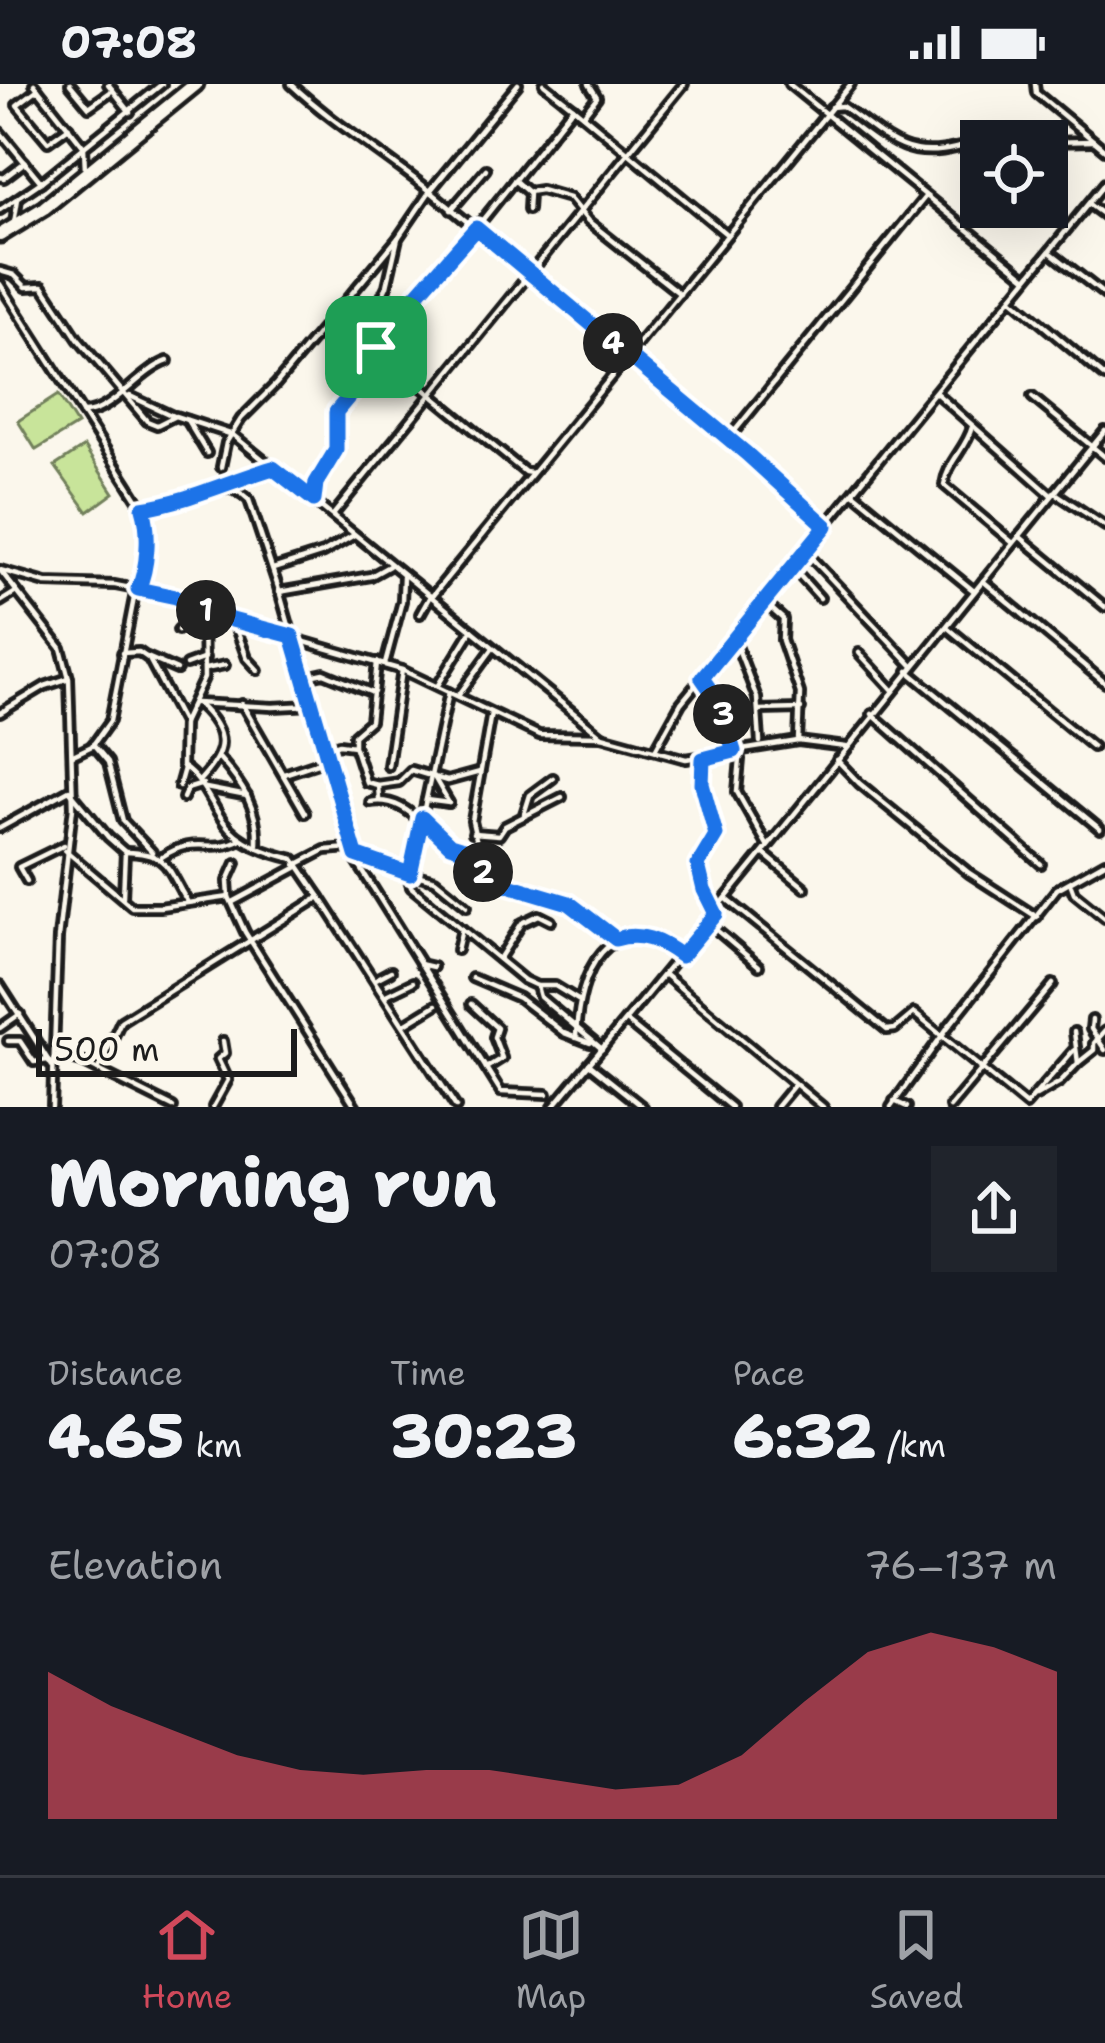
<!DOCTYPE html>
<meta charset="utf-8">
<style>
body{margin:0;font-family:"Shantell Sans",sans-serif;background:#20242c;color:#f1f3f6;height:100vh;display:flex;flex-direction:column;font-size:45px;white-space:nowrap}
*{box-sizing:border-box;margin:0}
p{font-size:39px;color:#9ea1a6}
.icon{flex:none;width:66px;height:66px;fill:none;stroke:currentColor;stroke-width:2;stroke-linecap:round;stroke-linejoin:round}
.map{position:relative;height:1023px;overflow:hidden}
.drawer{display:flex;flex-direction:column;background:#171b24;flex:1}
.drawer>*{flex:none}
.controls{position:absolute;left:960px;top:36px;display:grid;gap:24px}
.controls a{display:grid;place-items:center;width:108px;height:108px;border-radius:0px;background:#171b24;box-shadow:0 12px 48px #0002;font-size:60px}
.scale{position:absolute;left:36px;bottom:30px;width:261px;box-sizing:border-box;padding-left:12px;border:6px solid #1c1c1c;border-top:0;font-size:33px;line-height:42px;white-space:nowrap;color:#1c1c1c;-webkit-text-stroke:9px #fbf7ec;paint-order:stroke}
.pin{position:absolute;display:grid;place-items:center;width:102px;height:102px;color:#fff;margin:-51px;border-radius:24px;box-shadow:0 6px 18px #0006}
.km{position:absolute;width:60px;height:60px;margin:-30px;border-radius:50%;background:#222;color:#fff;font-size:33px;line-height:60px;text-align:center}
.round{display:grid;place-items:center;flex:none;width:126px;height:126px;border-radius:0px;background:#20242c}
.headline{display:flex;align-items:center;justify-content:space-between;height:204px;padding:0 48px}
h1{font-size:66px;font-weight:800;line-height:90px}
.metrics{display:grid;grid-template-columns:repeat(3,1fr);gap:18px;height:204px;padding:12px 48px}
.metrics div{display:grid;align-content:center}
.metrics b{font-size:60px;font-weight:800}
.metrics small{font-size:33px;font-weight:400}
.metrics p{font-size:33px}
.chart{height:336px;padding:24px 48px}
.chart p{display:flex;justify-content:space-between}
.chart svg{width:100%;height:216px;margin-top:12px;fill:#d1495b;opacity:.7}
.status{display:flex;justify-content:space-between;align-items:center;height:84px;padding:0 60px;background:#171b24;direction:ltr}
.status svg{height:33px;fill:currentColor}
.dock{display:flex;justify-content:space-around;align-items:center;height:168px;border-top:3px solid #363941;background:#171b24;font-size:33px;color:#9ea1a6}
.dock a{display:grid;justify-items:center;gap:6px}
.dock .selected{color:#d1495b}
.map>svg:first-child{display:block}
</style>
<div class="status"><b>07:08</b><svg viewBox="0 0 49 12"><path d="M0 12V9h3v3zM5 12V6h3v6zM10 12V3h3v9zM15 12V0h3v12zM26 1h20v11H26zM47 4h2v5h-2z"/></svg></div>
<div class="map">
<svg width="1105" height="1023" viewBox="0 0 1105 1023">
<rect width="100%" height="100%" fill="#fbf7ec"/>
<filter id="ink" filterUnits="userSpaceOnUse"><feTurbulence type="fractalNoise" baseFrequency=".00833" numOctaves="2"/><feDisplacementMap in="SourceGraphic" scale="24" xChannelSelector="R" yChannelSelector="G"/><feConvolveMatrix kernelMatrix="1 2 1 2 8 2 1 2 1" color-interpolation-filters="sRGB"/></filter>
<g filter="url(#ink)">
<!-- green -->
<g fill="#c8e49a" stroke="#72805b" stroke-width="3">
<polygon points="58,311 77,341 36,366 18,337"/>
<polygon points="84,363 114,409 88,428 55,382"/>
</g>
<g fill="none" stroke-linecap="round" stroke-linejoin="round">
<!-- minor casing -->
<g stroke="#1c1c1c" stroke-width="14">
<g id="minor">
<polyline points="34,0 84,63 85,87"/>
<polyline points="70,0 89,23 113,6"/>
<polyline points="108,0 130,28"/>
<path d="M 291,0 C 334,40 384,70 430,107 L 518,0"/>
<polyline points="789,0 1026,193"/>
<polyline points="1035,0 1036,9 1105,66"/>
<polyline points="38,5 17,21 48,58 69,43"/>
<polyline points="573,23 725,149"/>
<path d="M 831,23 L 842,22 C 863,36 890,62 915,66 C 957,74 988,44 1036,57"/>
<polyline points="583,31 597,13 589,0"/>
<polyline points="0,48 41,98"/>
<polyline points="1047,58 1094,57"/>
<polyline points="0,93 4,94 25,78"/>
<polyline points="514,96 529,109 528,126"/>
<polyline points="528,108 541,106 569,114 588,137 680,210"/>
<polyline points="1090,121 1105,132"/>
<polyline points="0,126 41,98 162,0"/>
<polyline points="451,126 486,85"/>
<polyline points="14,139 18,115"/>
<polyline points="1050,168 1105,211"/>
<polyline points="0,187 14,191 26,203 43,202 78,255 147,337 157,341 175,332 233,351 602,652"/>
<path d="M 0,200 L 143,424 C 175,420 222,386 249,416 L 278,503 L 357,778 L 501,1008 L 547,1010"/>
<polyline points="1012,215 1105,293"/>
<polyline points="377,257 476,144 573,23 544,0"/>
<polyline points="378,267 525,388 532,389"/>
<polyline points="936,309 1051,411"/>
<polyline points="130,312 173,332"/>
<polyline points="1032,313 1105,373"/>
<path d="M 82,329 C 110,331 140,286 168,277"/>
<polyline points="187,336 207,369"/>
<path d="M 972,343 C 966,365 947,378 944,401 L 1013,459"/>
<polyline points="729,354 925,113"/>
<polyline points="221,383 226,359 241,335 276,300 398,154"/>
<polyline points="226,404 273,384"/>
<polyline points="1054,408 1105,442"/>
<polyline points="854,409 974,507"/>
<polyline points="313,416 316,399 337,362 336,328 373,282 374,229 387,202 398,154 430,107 747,370 826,441"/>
<polyline points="333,431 684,0"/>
<polyline points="1019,452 1105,523"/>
<polyline points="805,467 912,581"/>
<polyline points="792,483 820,514"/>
<polyline points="273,485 323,469 354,451"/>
<polyline points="0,486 46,499 115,501 176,513 253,543 402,586 539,651 602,652 686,675 798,657 846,663"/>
<polyline points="0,486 61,564 69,594 73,723 58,854 52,1023"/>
<polyline points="983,497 1105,599"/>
<polyline points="279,508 371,492 389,482"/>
<polyline points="433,511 851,0"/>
<polyline points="0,518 16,508"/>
<polyline points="764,518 783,535 782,556 800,609 798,657"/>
<polyline points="420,530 430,512"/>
<polyline points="233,536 247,574 258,586"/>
<polyline points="947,543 1093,663"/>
<polyline points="178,546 200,523"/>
<polyline points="734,554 757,614 760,658"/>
<path d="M 122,569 L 139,568 L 149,575 L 183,639 L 182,682 C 204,697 209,717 224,738 C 238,759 271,770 294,775 L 320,813"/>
<polyline points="859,569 893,606"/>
<polyline points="147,573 177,586"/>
<polyline points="385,580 402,517 403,492"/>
<polyline points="186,581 205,574"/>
<polyline points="205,585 225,581"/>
<polyline points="908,587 1100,745"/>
<polyline points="306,593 324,589 373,609 370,637 354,651 354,662 339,660 326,665"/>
<polyline points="702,594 718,617 740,675 737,708 767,761"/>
<polyline points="438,601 472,546"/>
<polyline points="374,608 377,578"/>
<polyline points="458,612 493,564"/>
<polyline points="195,619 273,623 312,621"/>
<polyline points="242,620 305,729"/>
<path d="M 199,621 C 230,650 226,668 200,696"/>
<polyline points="759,626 801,625"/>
<polyline points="0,629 45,602 69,594"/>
<polyline points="491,629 472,737 485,794 540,807 569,819 616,855"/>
<polyline points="872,630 1041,780"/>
<polyline points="183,639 204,594 203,525"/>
<polyline points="93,660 108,678 123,737 152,768"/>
<polyline points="355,664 366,698 378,701"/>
<polyline points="655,666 681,619 1105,99"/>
<path d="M 73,671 L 92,662 L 110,637 L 135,509 C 147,487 151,449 143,424"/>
<path d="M 220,675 C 242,700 259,725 257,760"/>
<polyline points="703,675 702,700 716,751 698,777 704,805 716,830"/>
<polyline points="837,676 859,699 969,789 1037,833"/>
<polyline points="388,682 402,586"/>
<polyline points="284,690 329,675"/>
<polyline points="434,693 449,719"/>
<polyline points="179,702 184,684"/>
<polyline points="206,704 247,712"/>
<polyline points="183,714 187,705 203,700"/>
<polyline points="379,715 378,701 399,698 411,686 447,697 480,688"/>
<polyline points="426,716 449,719"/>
<path d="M 370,718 C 406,712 422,744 448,759 C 456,764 467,766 476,769"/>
<polyline points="524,730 530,711 553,694"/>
<polyline points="0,744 69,706 108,753 125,768 123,813"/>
<polyline points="473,749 499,751 505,742 562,713"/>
<polyline points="65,766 132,823 160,823 229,813 245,848 356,1023"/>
<path d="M 125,768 C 169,769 166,782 187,817"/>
<polyline points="764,770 805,804"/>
<path d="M 162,773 C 196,750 210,771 241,755"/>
<polyline points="296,781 325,766 349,764 382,782 435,796 467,822"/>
<polyline points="407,790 411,803 524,896 537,902 540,913 602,965"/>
<polyline points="410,790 449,608"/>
<polyline points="27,797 19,783 64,761"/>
<polyline points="1071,801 1074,809 1105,834"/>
<polyline points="229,813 228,797 236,779"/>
<polyline points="728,816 887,946 895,945 914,929 1026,1021 1073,967"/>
<polyline points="233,818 296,784"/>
<polyline points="708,839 759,882"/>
<polyline points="457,866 462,845"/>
<polyline points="499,875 522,839 539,831 551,837"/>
<polyline points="420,880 433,883"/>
<polyline points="665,891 823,1023"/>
<polyline points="472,894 519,914 564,949 590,959"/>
<polyline points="376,895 391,887"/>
<polyline points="0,901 52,982"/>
<polyline points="537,902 555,902 578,916"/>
<polyline points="386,911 413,898"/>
<polyline points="471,920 497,944 494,953 502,974 486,984"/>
<polyline points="1092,936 1091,945 1105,966"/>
<polyline points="627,938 731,1023"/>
<polyline points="405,940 436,921"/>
<polyline points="0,944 20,930"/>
<path d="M 576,954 C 578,888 608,819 681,872"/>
<polyline points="8,957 20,957 34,978 48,976"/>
<polyline points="55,971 82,978 173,1023"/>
<polyline points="1079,978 1094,966 1094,959 1105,947"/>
<polyline points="589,980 643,1023"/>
<polyline points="98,986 121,937 320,813 456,1023"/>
<polyline points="1036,1012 1060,998 1078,979 1074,948"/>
<polyline points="894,1017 907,1023"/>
<polyline points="213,1023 228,996 218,975 225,969 223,957"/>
<path d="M 553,1023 C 740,801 921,572 1105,347"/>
<polyline points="776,1023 795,1000"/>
<polyline points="891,1023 948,943 1057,805 1105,778"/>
<polyline points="950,1023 1053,900"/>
</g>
</g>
<!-- trunk casing -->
<g stroke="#1c1c1c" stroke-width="21">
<polyline id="trunk" points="0,151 44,124 196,0"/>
</g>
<!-- minor -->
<use href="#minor" stroke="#fbf7ec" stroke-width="4.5"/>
<!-- trunk -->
<use href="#trunk" stroke="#fbf7ec" stroke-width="12"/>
</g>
</g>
<g fill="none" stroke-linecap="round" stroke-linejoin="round" filter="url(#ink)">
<!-- route casing -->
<g stroke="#fff" stroke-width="24">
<path id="route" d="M 476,144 L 747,370 L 826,442 L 702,594 L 718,617 L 734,667 L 703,675 L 702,700 L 716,751 L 698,781 L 704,806 L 716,830 L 681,872 C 661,857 640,847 616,855 L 569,819 L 485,794 L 476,769 L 450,761 L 422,734 L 410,790 L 356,771 L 292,552 L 232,536 L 176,513 L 138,505 C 148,484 150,447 143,424 C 188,417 230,397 273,384 L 314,416 L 316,399 L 336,366 L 336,328 L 371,286 L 376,257 Z"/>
</g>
<!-- route -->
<use href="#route" stroke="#1a73e8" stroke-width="15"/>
</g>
</svg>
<div class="controls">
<a><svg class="icon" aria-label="locate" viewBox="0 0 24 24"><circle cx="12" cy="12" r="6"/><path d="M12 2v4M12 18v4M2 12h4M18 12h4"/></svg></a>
</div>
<div class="scale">500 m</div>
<div class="pin" style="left:376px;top:263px;background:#1e9e55"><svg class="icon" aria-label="arrive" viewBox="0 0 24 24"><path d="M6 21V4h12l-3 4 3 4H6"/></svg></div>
<b class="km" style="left:206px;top:526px">1</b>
<b class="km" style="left:483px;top:788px">2</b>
<b class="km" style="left:723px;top:630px">3</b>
<b class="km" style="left:613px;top:259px">4</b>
</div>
<section class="drawer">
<div class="headline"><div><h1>Morning run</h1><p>07:08</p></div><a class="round"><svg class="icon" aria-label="share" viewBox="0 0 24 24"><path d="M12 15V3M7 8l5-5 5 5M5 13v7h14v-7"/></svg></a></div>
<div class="metrics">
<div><p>Distance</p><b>4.65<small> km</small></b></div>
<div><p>Time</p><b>30:23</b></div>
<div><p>Pace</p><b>6:32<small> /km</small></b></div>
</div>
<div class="chart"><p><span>Elevation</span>76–137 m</p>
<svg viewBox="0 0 160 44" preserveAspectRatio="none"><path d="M0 44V14L10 21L20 26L30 31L40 34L50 35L60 34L70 34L80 36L90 38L100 37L110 31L120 20L130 10L140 6L150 9L160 14V44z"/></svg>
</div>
</section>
<nav class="dock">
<a class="selected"><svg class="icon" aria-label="home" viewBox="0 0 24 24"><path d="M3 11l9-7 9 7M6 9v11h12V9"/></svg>Home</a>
<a><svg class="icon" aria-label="map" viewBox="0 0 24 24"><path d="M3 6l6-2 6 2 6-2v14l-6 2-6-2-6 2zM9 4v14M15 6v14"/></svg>Map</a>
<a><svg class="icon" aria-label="saved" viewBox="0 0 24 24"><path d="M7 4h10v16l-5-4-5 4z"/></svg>Saved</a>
</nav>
